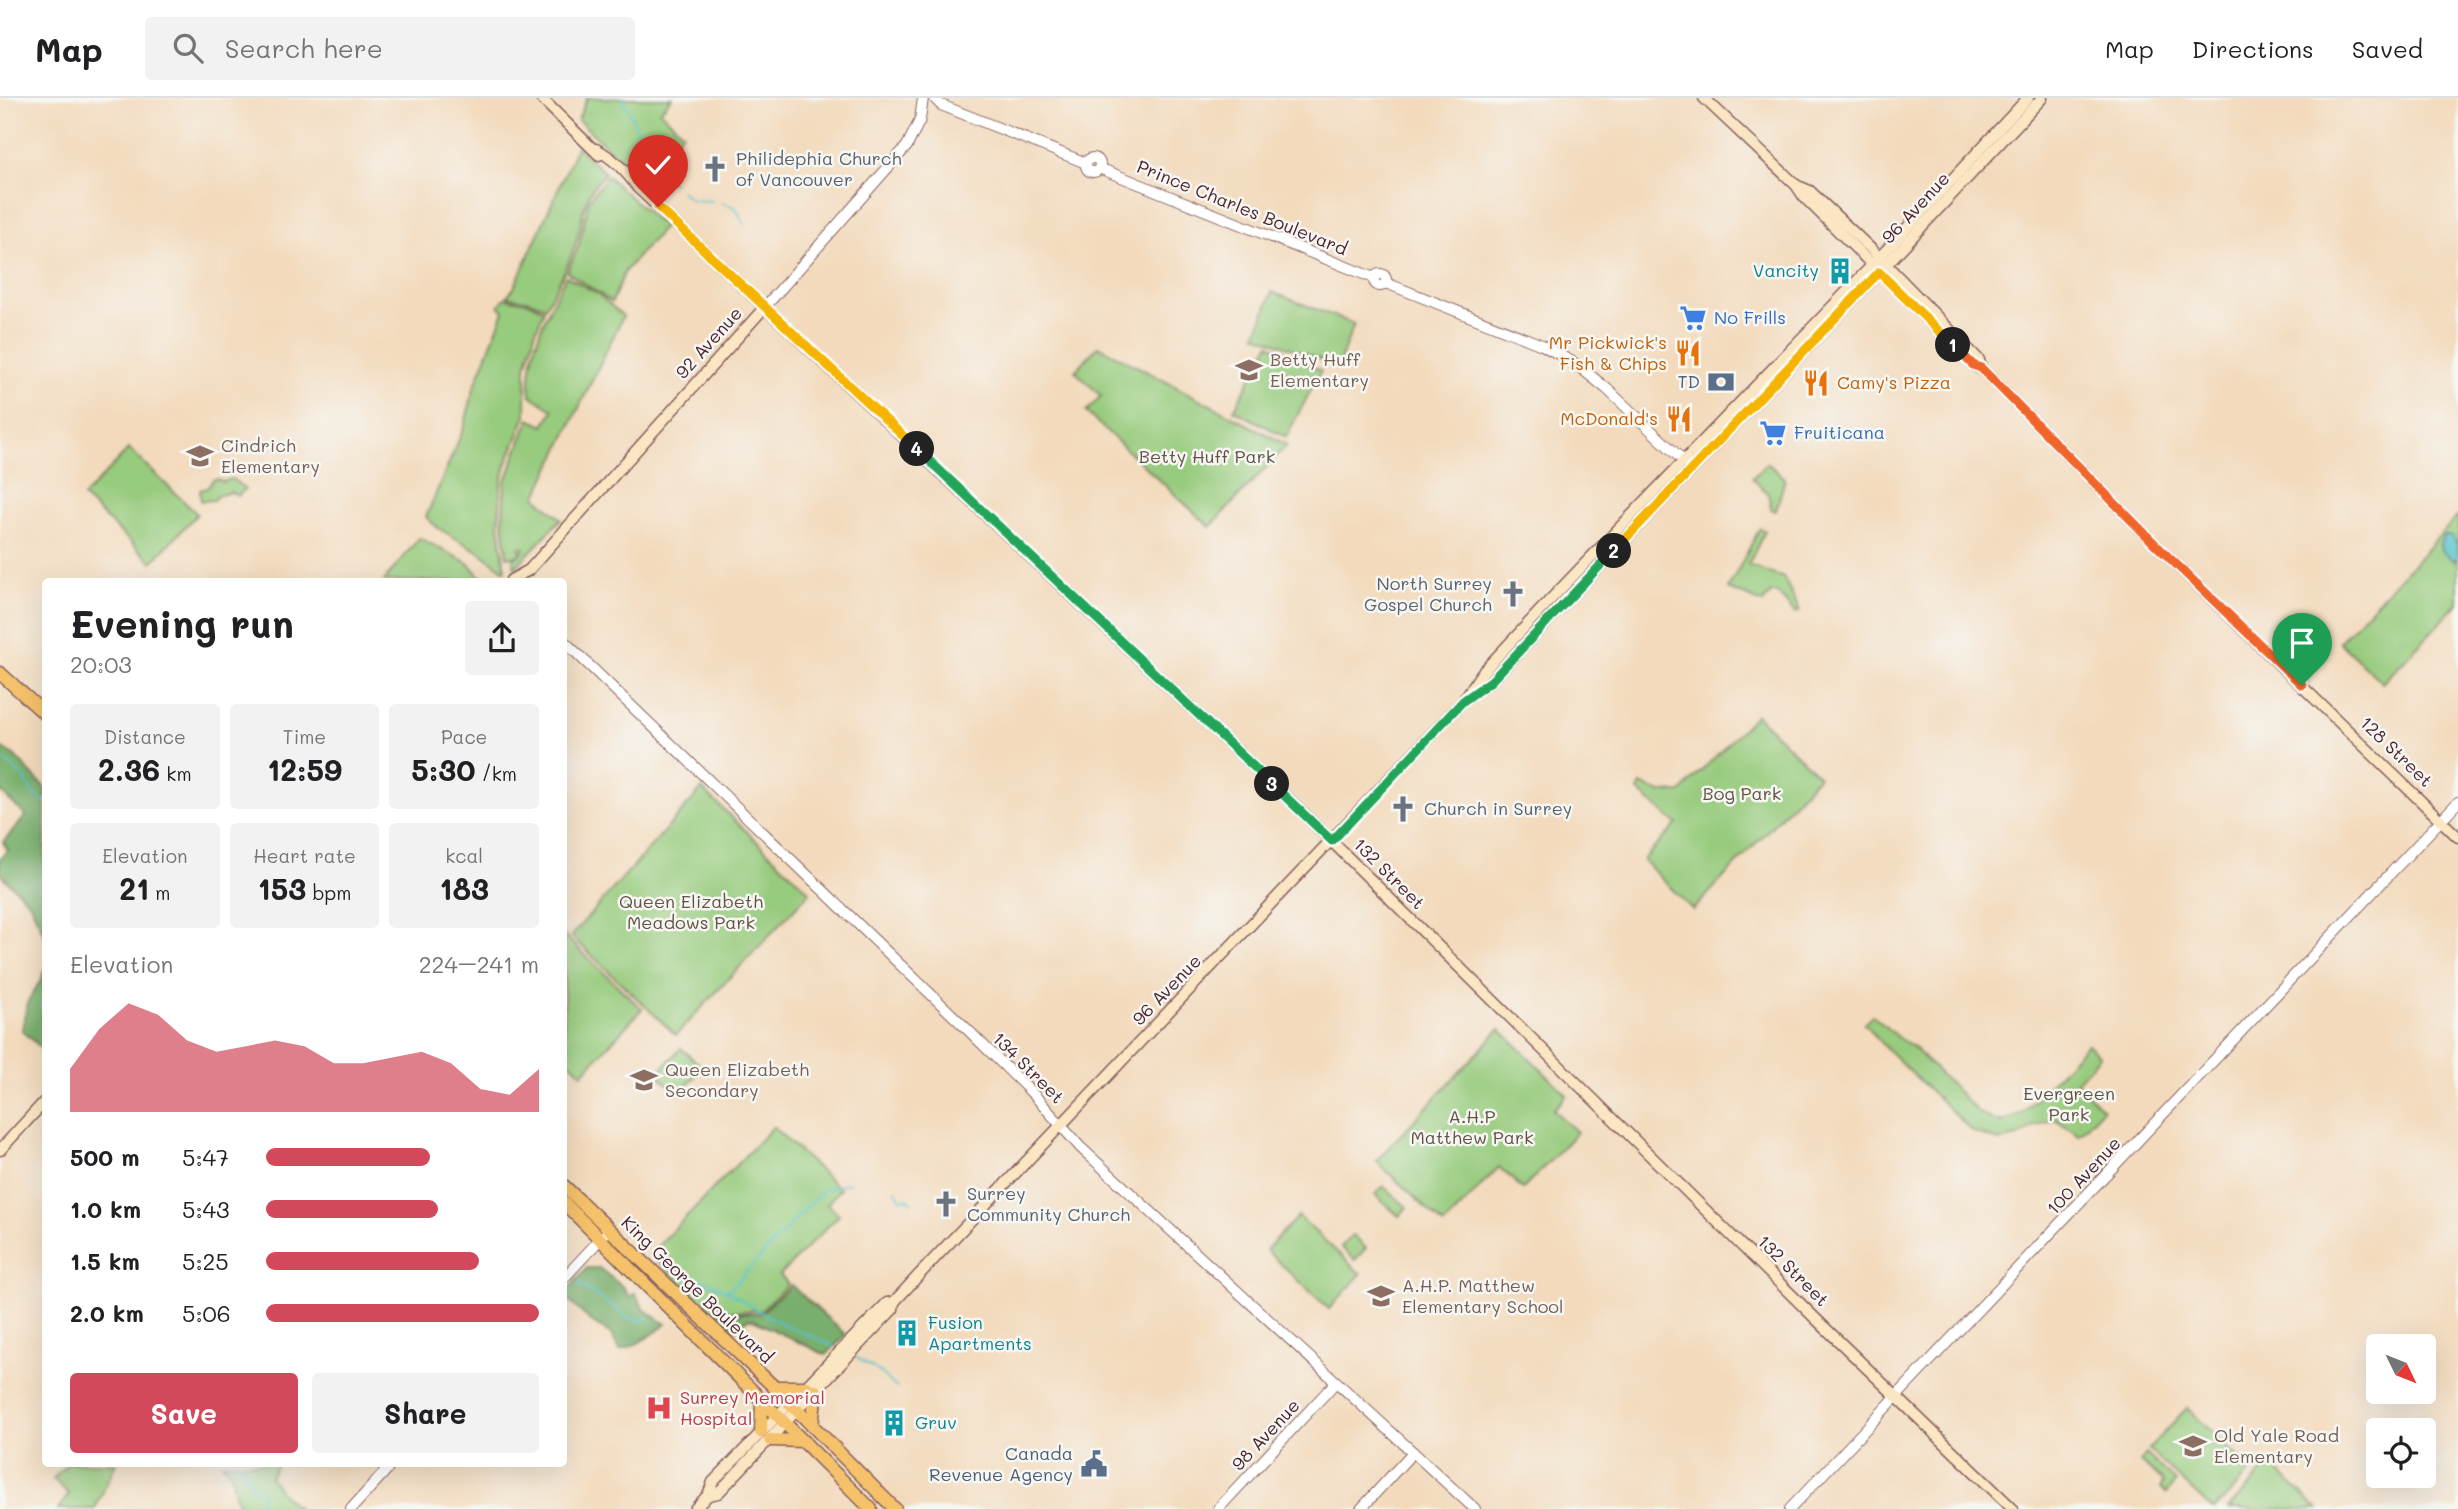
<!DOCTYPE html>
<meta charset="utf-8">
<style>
body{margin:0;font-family:Mali,sans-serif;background:#f2f2f2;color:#202124;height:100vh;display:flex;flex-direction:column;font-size:26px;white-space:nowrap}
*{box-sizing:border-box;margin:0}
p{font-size:23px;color:#757577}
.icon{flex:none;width:38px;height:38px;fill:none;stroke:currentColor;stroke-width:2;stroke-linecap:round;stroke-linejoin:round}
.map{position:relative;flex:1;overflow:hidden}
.side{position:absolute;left:42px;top:480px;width:525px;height:889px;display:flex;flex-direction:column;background:#fff;border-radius:7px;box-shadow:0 7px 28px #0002}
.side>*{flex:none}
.needle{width:46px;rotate:133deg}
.buttons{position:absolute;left:2366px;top:1236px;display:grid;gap:14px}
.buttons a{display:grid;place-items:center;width:70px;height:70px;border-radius:7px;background:#fff;box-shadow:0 7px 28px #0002;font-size:35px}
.pin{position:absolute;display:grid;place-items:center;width:60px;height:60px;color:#fff;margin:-72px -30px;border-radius:50% 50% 50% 0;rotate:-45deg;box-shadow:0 0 7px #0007}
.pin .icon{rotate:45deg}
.km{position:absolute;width:35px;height:35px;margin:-18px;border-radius:50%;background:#222;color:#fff;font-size:19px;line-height:35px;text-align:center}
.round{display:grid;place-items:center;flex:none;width:74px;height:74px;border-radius:7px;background:#f2f2f2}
.headline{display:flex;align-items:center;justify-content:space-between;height:119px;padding:0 28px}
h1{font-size:38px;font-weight:700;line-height:52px}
.metrics{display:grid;grid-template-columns:repeat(3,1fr);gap:10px;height:119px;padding:7px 28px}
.metrics div{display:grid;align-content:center;border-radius:7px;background:#f2f2f2;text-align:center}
.metrics b{font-size:30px;font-weight:700}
.metrics small{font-size:19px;font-weight:400}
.metrics p{font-size:19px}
.chart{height:196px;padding:14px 28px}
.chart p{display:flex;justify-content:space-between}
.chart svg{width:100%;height:126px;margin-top:7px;fill:#d1495b;opacity:.7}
.primary-button{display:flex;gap:14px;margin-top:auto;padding:14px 28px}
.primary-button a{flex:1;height:80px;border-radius:7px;background:#d1495b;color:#fff;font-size:28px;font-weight:700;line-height:80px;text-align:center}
.primary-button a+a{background:#f2f2f2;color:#202124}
ul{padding:0 28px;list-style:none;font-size:23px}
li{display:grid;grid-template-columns:112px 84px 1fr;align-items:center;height:52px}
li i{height:18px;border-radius:9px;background:#d1495b}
header{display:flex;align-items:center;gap:42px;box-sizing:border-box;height:98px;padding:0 35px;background:#fff;border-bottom:2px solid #e0e0e0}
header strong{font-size:33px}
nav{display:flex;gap:38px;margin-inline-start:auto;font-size:24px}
.search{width:490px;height:63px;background:#f2f2f2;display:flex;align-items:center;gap:18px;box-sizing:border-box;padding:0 24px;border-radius:7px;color:#757577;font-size:26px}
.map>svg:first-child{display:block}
</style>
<header>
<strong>Map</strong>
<div class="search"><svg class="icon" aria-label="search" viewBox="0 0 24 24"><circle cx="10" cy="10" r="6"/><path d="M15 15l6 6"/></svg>Search here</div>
<nav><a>Map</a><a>Directions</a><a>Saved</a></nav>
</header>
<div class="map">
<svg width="2458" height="1411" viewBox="0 0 2458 1411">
<rect width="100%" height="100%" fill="#f6f6f2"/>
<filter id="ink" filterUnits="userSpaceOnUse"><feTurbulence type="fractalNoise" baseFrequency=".0143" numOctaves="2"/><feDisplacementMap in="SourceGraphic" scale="14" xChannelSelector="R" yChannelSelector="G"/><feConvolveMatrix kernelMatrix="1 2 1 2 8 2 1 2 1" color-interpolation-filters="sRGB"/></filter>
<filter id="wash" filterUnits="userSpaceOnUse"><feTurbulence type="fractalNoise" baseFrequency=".00686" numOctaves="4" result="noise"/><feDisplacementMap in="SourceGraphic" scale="28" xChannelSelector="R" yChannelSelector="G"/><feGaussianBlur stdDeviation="1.57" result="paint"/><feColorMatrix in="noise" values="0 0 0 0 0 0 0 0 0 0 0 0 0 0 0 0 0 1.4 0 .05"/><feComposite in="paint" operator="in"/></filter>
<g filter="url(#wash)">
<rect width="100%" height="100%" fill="#f3dabc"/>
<!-- green -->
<g fill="#97cb7d" stroke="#707554" stroke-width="2">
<polygon points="587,0 672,0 660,13 683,35 641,81 578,22"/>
<path d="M 577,49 L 605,75 C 576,106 587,116 574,150 C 567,170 556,191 545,209 L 530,203 L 510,199 L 507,198 L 514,190 Z"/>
<polygon points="607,78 664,129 625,173 612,204 567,174 579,147 589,102"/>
<path d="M 566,178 L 597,195 L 623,218 L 536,399 L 561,421 L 515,470 L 513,460 C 519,459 524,454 524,449 L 519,449 L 521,453 L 517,458 L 507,459 L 503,423 L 505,385 L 529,321 L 544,328 L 553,312 L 530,297 C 527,253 546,216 566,178 Z"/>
<polygon points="1272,194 1354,226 1338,268 1256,237"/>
<polygon points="505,200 531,205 544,212 535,235 526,269 526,317 506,367 501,386 499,427 505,472 503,472 481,455 438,430 426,419 464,330 474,290 504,213 499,207"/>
<polygon points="1269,246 1321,273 1286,339 1234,312"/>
<polygon points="1098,248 1287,347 1210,429 1086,314 1101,298 1075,273"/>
<polygon points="129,351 197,416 152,464 83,399"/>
<polygon points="1767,365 1785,380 1776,413 1771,411 1768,395 1752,380"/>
<polygon points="219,381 222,384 232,381 245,391 238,398 231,394 217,398 214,402 201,403 200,392 207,390 213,382"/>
<polygon points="2458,418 2458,506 2382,585 2339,544"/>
<polygon points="1760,430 1765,433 1748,467 1784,480 1800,513 1795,515 1778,496 1772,494 1763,505 1728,491"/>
<polygon points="419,440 468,465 484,483 384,483"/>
<polygon points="1756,617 1819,678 1693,812 1643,762 1677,726 1638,693 1641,686 1660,695 1681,694"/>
<polygon points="702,691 810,794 676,937 571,838"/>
<polygon points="564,837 642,911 582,976 564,958"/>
<polygon points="1872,917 1897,939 1912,948 1979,1015 1994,1023 2004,1023 2024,1014 2087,946 2100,958 2076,984 2103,1011 2079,1037 2055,1021 2035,1028 2018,1039 1999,1043 1973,1034 1886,950 1864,925"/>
<polygon points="1500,931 1567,997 1553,1012 1577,1034 1523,1091 1499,1069 1444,1127 1376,1063"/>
<polygon points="681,950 703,970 678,996 657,976"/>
<polygon points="773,1029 840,1091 827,1106 839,1117 780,1177 788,1186 762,1212 712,1214 650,1156"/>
<polygon points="1383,1088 1407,1109 1399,1118 1375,1097"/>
<polygon points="1298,1118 1361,1176 1329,1211 1266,1152"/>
<polygon points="1352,1137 1366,1150 1355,1162 1341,1149"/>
<polygon points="2187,1310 2252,1372 2215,1411 2212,1411 2148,1351"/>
<polygon points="2146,1356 2176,1384 2166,1395 2160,1390 2163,1384 2162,1382 2140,1364"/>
<polygon points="68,1365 116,1365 95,1411 58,1411 69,1396 53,1381"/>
<polygon points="222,1365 278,1365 270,1379 280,1393 298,1411 243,1411 236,1401 231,1375"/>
<polygon points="2271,1366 2318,1411 2228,1411"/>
</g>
<!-- forest -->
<g fill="#79af6c" stroke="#62674c" stroke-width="2">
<polygon points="0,649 14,657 45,690 45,838 30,805 0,776 0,761 8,752 3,744 26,718 0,693"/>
<polygon points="45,870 45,954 22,932 28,903 41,882"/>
<path d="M 587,1170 L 599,1170 L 624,1190 L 629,1199 L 635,1195 L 644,1211 L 666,1226 C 657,1234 631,1251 620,1252 L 610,1235 L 594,1226 L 570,1204 L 564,1205 L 564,1196 Z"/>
<polygon points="791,1187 846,1237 826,1257 753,1222 748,1221 733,1233 713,1215 761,1215"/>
</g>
<!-- water -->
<polygon fill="#55c3c9" stroke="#50717a" stroke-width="2" points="2443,438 2451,438 2457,445 2458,460 2454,462 2441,452 2440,446"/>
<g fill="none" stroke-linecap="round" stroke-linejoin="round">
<!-- stream -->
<g stroke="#55c3c9" stroke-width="2">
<polyline points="622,0 632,19 648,62 652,66"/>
<polyline points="659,73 673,85"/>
<polyline points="681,93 692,102 712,103"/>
<polyline points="723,105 736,110 745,128"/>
<polyline points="0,658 24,679 32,695 46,704"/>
<polyline points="46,894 42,906 46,933"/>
<polyline points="895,1091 901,1101 907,1100 912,1104"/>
<polyline points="578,1185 629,1220 640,1223 649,1219"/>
<path d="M 685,1187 L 693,1181 C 713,1179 756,1213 777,1223 C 795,1232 814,1239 833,1248"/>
<polyline points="724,1192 730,1191 737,1184 824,1091 850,1085"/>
<polyline points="857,1260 878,1273 897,1290"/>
<polyline points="239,1365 253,1388 263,1397 257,1411"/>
</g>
</g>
</g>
<g filter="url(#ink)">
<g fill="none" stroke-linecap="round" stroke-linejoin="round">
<!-- tertiary casing -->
<g stroke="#85605e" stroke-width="12">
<g id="tertiary">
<polyline points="935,1 941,7 1086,65"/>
<circle cx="1093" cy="67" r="7"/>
<polyline points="1099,70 1374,180"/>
<circle cx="1380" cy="182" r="6"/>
<polyline points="1386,185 1542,247 1576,266 1607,291 1689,368"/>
<polyline points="764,210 907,48 920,22 923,0"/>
<polyline points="564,543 967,931 1035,998 1080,1049 1475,1411"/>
<polyline points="564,1180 604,1137"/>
<polyline points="351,1411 393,1365"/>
<polyline points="1218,1411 1336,1284"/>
<polyline points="1361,1411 1413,1354"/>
<polyline points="1790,1411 2458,704"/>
</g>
</g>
<!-- secondary casing -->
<g stroke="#85605e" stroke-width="13">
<g id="secondary">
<polyline points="541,0 599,57"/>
<polyline points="1704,0 1796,87 1804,99 1973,267 1983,272 2156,447 2458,739"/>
<path d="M 596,51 C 613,60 627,74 638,90 L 1303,715 L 1820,1225 L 2013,1411"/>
<polyline points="1798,88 1810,93 1871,151 1979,262 1981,270"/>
<polyline points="511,482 529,472 764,210"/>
<polyline points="1471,597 1491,583 1885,168 2042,0"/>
<polyline points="0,1052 46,1002"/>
<polyline points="708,1397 718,1395 893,1211 894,1204 917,1179 1463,603 1481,576 1552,500 1879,160 2028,0"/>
<polyline points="695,1411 708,1397 713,1384 887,1205 894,1204"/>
</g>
</g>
<!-- primary casing -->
<g stroke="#85605e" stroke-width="15">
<g id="primary">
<polyline points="0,575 46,617"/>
<polyline points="564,1088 774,1289 895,1411"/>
<polyline points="564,1105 871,1411"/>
<polyline points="774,1289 807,1289"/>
<polyline points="812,1328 816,1293"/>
<polyline points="761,1334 762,1301"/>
<polyline points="770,1342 804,1343"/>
</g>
</g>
<!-- tertiary -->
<use href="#tertiary" stroke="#fff" stroke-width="10"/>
<!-- secondary -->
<use href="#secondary" stroke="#fbe6c4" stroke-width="10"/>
<!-- primary -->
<use href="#primary" stroke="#f5c16b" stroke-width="12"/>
</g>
</g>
<g fill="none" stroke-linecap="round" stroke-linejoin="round" filter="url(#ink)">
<!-- split-1 casing -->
<g stroke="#fff" stroke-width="14">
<polyline id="split-1" points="1953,247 1973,267 1981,270 2156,447 2302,587"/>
</g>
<!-- split-2 casing -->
<g stroke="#fff" stroke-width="14">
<polyline id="split-2" points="1614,453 1879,174 1953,247"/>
</g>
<!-- split-3 casing -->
<g stroke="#fff" stroke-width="14">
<polyline id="split-3" points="1272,686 1332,743 1463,603 1491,583 1614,453"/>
</g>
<!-- split-4 casing -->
<g stroke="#fff" stroke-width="14">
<polyline id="split-4" points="917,351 1272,686"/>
</g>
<!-- split-5 casing -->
<g stroke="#fff" stroke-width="14">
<polyline id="split-5" points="658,109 917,351"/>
</g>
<!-- split-1 -->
<use href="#split-1" stroke="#f0652b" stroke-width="9"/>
<!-- split-2 -->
<use href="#split-2" stroke="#f5b400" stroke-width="9"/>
<!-- split-3 -->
<use href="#split-3" stroke="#22a559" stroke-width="9"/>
<!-- split-4 -->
<use href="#split-4" stroke="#22a559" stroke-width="9"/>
<!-- split-5 -->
<use href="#split-5" stroke="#f5b400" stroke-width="9"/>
</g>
<!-- icons -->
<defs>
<g id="church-bare" transform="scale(2.1)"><path d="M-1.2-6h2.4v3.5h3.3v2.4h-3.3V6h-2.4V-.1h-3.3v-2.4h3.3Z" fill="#6b7280" stroke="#f6f6f2" stroke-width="2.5" paint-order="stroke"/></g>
<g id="building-bare" transform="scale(2.1)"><path d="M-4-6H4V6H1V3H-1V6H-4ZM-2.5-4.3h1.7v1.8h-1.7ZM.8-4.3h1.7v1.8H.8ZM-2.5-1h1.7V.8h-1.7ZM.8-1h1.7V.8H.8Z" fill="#0f9aa8" stroke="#f6f6f2" stroke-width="2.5" paint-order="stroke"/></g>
<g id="supermarket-bare" transform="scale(2.1)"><path d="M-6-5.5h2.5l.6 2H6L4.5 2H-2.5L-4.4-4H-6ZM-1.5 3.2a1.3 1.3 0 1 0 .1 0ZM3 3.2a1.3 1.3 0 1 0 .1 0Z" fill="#3f7fe0" stroke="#f6f6f2" stroke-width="2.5" paint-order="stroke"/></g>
<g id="restaurant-bare" transform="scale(2.1)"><path d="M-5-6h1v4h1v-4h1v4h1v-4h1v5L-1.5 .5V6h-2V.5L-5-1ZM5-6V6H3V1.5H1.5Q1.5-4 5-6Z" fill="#e8710a" stroke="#f6f6f2" stroke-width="2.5" paint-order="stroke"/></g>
<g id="school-bare" transform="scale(2.1)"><path d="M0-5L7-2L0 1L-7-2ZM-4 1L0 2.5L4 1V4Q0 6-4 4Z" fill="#8d6e63" stroke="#f6f6f2" stroke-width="2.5" paint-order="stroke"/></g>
<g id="bank-bare" transform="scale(2.1)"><path d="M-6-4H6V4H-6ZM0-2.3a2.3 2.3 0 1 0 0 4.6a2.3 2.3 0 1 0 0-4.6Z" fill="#5c6f8a" stroke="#f6f6f2" stroke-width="2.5" paint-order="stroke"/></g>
<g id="hospital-bare" transform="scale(2.1)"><path d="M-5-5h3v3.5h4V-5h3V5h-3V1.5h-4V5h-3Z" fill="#e0444e" stroke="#f6f6f2" stroke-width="2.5" paint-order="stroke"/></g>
<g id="civic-bare" transform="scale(2.1)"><path d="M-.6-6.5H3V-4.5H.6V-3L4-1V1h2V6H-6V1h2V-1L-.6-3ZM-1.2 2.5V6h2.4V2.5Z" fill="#5c6f8a" stroke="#f6f6f2" stroke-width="2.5" paint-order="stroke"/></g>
</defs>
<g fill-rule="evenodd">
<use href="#church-bare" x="715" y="71"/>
<use href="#building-bare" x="1840" y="173"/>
<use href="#supermarket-bare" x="1693" y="220"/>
<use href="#restaurant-bare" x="1688" y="255"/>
<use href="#school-bare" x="1249" y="272"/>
<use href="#bank-bare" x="1721" y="284"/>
<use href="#restaurant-bare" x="1816" y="285"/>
<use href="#restaurant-bare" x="1679" y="321"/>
<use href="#supermarket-bare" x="1773" y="335"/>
<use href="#school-bare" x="200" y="358"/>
<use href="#church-bare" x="1513" y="496"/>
<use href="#church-bare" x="1403" y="711"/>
<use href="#school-bare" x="644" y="982"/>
<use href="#church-bare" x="946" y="1106"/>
<use href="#school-bare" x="1381" y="1198"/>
<use href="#building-bare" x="907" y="1235"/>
<use href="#hospital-bare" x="659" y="1310"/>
<use href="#building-bare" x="894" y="1325"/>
<use href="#school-bare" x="2193" y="1348"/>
<use href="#civic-bare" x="1094" y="1366"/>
</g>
<g text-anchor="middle" stroke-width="5" stroke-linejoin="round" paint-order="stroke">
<!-- worship labels -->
<g font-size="18" fill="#5b616d" stroke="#f6f6f2" text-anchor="start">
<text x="736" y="67">Philidephia Church<tspan x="736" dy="21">of Vancouver</tspan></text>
<text x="1492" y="492" text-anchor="end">North Surrey<tspan x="1492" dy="21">Gospel Church</tspan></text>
<text x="1424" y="717">Church in Surrey</text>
<text x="967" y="1102">Surrey<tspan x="967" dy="21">Community Church</tspan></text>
</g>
<!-- street labels -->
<g font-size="18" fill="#4a1f2b" stroke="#f6f6f2">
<text transform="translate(1242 110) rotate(22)" y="6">Prince Charles Boulevard</text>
<text transform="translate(1916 110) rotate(-47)" y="6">96 Avenue</text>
<text transform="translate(709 245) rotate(-48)" y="6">92 Avenue</text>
<text transform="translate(2396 654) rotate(44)" y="6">128 Street</text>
<text transform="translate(1389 776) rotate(45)" y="6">132 Street</text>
<text transform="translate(1167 892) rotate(-46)" y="6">96 Avenue</text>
<text transform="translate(1028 970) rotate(45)" y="6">134 Street</text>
<text transform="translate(2084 1078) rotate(-47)" y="6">100 Avenue</text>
<text transform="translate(1793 1173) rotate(45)" y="6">132 Street</text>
<text transform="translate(697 1192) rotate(44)" y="6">King George Boulevard</text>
<text transform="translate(1266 1337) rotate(-47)" y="6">98 Avenue</text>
</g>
<!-- culture labels -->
<g font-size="18" fill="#0d838f" stroke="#f6f6f2" text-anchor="start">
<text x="1819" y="179" text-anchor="end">Vancity</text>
<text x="928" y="1231">Fusion<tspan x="928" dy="21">Apartments</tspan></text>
<text x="915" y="1331">Gruv</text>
</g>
<!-- shop labels -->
<g font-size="18" fill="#366cbe" stroke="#f6f6f2" text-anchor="start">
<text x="1714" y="226">No Frills</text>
<text x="1794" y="341">Fruiticana</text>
</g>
<!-- food labels -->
<g font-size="18" fill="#c56008" stroke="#f6f6f2" text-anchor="end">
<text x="1667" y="251">Mr Pickwick's<tspan x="1667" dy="21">Fish &amp; Chips</tspan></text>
<text x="1837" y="291" text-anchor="start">Camy's Pizza</text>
<text x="1658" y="327">McDonald's</text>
</g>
<!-- education labels -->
<g font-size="18" fill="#785e54" stroke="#f6f6f2" text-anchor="start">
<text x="1270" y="268">Betty Huff<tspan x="1270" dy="21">Elementary</tspan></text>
<text x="221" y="354">Cindrich<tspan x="221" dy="21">Elementary</tspan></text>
<text x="665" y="978">Queen Elizabeth<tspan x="665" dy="21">Secondary</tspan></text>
<text x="1402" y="1194">A.H.P. Matthew<tspan x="1402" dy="21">Elementary School</tspan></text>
<text x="2214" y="1344">Old Yale Road<tspan x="2214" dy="21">Elementary</tspan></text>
</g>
<!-- service labels -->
<g font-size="18" fill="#4e5e75" stroke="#f6f6f2" text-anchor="end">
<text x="1700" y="290">TD</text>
<text x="1073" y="1362">Canada<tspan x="1073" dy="21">Revenue Agency</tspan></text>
</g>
<!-- park labels -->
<g font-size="18" fill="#615344" stroke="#f6f6f2">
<text x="1207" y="365">Betty Huff Park</text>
<text x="1742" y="702">Bog Park</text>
<text x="691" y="810">Queen Elizabeth<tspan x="691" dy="21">Meadows Park</tspan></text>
<text x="2069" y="1002">Evergreen<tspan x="2069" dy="21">Park</tspan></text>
<text x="1472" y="1025">A.H.P<tspan x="1472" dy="21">Matthew Park</tspan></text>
</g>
<!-- health labels -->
<g font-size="18" fill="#be3a42" stroke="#f6f6f2" text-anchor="start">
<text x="680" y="1306">Surrey Memorial<tspan x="680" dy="21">Hospital</tspan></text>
</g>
</g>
</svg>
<div class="buttons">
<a><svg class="needle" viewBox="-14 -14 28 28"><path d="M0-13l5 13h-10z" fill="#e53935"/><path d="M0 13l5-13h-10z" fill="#757577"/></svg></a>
<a><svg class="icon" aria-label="locate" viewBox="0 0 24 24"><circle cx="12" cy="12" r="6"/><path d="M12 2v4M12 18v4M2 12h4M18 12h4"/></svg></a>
</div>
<div class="pin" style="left:2302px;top:587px;background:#1e9e55"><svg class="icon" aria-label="arrive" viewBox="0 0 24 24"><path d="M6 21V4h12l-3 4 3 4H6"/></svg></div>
<div class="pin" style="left:658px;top:109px;background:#d93025"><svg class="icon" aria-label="check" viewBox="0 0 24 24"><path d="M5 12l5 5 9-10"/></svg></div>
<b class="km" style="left:1953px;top:247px">1</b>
<b class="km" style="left:1614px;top:453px">2</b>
<b class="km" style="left:1272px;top:686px">3</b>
<b class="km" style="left:917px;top:351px">4</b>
<section class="side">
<div class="headline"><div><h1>Evening run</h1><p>20:03</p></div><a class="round"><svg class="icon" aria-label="share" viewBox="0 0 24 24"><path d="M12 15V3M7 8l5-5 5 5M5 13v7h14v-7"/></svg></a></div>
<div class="metrics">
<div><p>Distance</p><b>2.36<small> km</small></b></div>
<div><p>Time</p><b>12:59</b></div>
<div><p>Pace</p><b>5:30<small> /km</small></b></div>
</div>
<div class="metrics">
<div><p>Elevation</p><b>21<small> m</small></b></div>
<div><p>Heart rate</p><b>153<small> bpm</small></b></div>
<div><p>kcal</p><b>183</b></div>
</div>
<div class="chart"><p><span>Elevation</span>224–241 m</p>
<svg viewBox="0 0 160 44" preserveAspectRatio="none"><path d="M0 44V29L10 15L20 6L30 10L40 19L50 23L60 21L70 19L80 21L90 27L100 27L110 25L120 23L130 27L140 36L150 38L160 29V44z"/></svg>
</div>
<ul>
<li><b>500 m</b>5:47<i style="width:60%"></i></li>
<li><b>1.0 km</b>5:43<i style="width:63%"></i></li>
<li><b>1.5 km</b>5:25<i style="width:78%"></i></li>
<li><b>2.0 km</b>5:06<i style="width:100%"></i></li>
</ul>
<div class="primary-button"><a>Save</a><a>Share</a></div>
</section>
</div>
